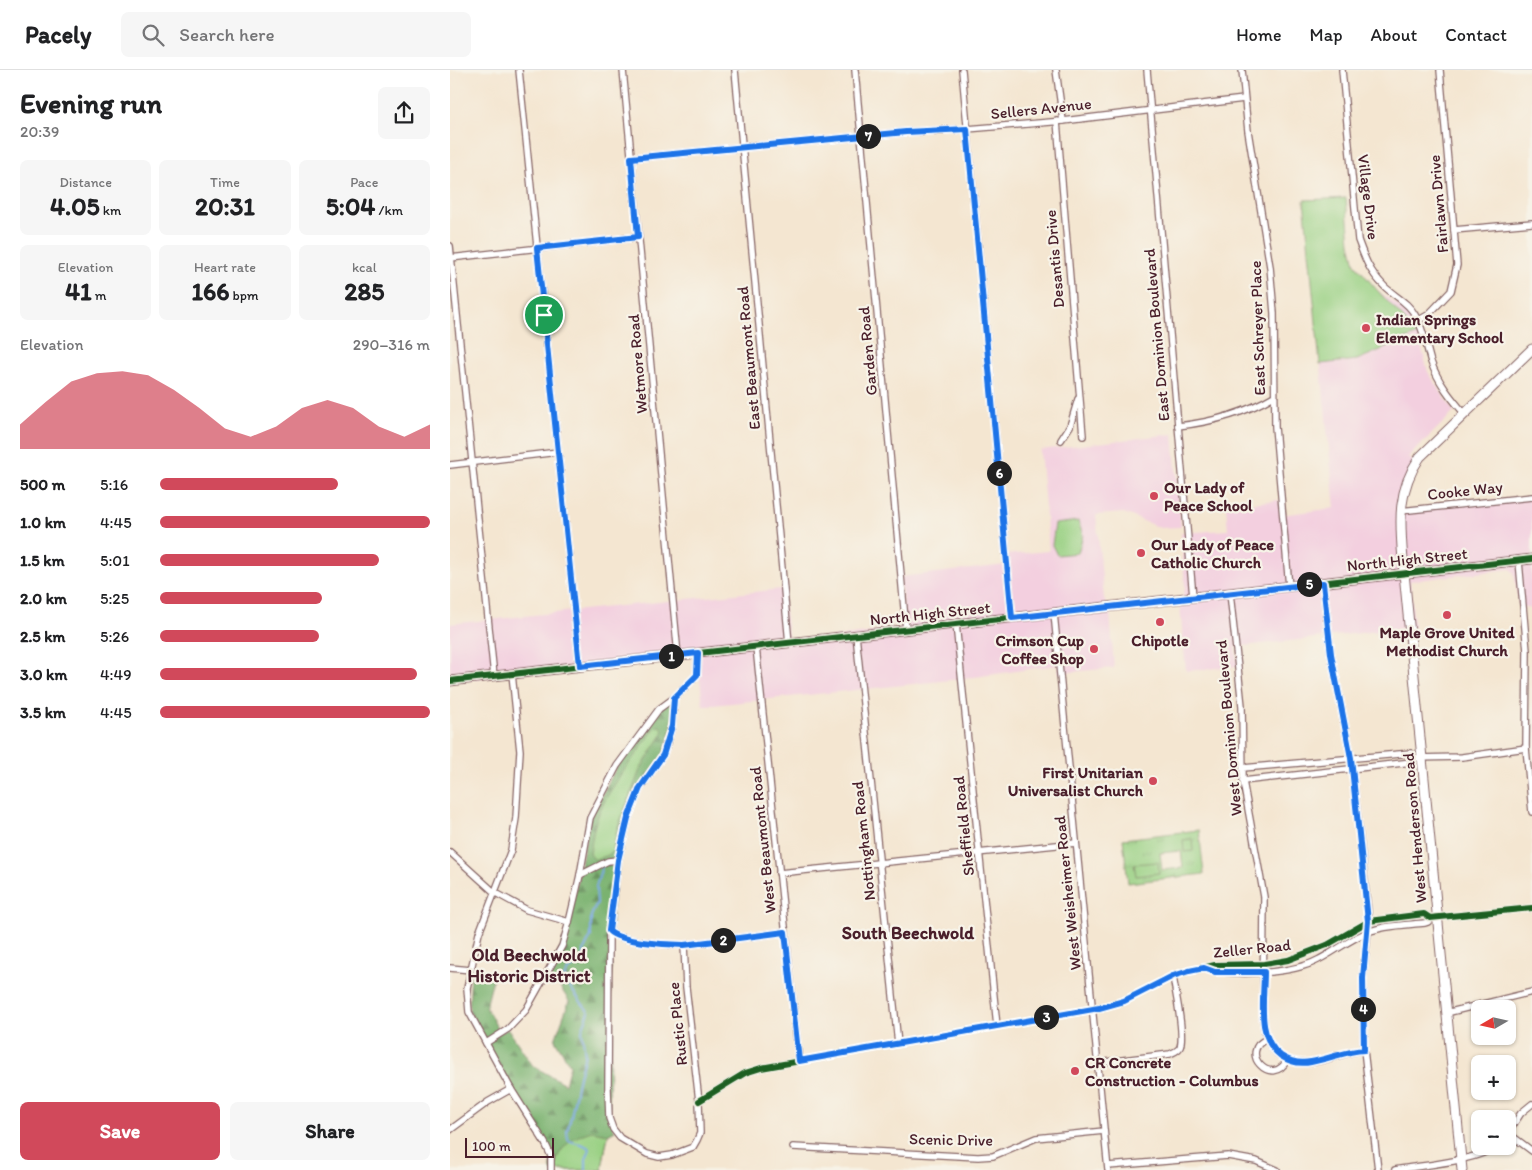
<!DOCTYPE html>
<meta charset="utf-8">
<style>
body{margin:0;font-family:Itim,sans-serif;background:#f6f6f6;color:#202124;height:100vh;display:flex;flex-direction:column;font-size:19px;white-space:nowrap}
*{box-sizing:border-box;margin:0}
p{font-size:16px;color:#757577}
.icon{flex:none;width:28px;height:28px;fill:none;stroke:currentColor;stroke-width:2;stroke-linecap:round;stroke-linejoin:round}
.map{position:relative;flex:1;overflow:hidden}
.details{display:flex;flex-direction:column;background:#fff;width:450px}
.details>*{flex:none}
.needle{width:32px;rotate:261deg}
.buttons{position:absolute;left:1021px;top:930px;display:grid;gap:10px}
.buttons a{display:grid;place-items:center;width:45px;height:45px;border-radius:8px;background:#fff;box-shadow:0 1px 4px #0004;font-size:25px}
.scale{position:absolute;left:15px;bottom:12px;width:89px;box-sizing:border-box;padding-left:5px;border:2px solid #4a1f2b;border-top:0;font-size:14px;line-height:18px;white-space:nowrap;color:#4a1f2b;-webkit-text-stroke:4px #f7f3e8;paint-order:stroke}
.pin{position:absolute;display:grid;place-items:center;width:42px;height:42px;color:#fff;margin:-21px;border:2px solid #fff;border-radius:50%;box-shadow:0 1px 5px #0007}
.km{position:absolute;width:25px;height:25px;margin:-12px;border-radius:50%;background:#222;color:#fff;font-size:14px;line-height:25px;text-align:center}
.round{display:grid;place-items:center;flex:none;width:52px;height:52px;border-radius:8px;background:#f6f6f6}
.overview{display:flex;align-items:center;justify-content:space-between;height:85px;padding:0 20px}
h1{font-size:28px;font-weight:700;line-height:38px}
.metrics{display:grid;grid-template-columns:repeat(3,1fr);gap:8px;height:85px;padding:5px 20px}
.metrics div{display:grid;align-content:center;border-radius:8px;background:#f6f6f6;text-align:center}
.metrics b{font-size:25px;font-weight:700}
.metrics small{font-size:14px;font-weight:400}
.metrics p{font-size:14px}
.chart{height:140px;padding:10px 20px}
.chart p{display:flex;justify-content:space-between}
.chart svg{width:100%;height:90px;margin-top:5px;fill:#d1495b;opacity:.7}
.action{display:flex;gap:10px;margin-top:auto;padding:10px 20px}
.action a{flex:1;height:58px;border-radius:8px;background:#d1495b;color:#fff;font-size:20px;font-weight:700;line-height:58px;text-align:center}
.action a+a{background:#f6f6f6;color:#202124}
ul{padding:0 20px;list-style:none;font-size:16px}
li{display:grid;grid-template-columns:80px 60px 1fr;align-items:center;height:38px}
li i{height:12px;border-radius:6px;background:#d1495b}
header{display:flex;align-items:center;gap:30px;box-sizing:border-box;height:70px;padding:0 25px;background:#fff;border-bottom:1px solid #e0e0e0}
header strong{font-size:24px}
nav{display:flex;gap:28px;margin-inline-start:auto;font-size:18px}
.search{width:350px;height:45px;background:#f6f6f6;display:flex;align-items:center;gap:12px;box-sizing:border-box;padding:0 18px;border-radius:8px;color:#757577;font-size:19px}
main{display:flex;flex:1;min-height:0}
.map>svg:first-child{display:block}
</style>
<header>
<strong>Pacely</strong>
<div class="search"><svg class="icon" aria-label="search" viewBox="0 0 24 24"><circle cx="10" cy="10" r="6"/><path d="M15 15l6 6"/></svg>Search here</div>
<nav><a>Home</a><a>Map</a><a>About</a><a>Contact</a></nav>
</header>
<main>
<section class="details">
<div class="overview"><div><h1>Evening run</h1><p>20:39</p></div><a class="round"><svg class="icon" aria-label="share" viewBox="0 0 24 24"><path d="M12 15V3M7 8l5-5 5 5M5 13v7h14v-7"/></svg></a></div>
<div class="metrics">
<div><p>Distance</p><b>4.05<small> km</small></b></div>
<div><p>Time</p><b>20:31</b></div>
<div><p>Pace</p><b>5:04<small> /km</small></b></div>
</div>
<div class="metrics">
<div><p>Elevation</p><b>41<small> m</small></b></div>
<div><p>Heart rate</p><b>166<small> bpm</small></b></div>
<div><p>kcal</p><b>285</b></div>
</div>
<div class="chart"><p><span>Elevation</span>290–316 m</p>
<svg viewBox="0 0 160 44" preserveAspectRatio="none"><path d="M0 44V32L10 21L20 11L30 7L40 6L50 8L60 15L70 24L80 34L90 38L100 33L110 24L120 20L130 24L140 33L150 38L160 32V44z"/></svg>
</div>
<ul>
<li><b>500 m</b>5:16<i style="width:66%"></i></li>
<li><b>1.0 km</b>4:45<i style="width:100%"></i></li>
<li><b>1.5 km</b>5:01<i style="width:81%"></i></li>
<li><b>2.0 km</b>5:25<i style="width:60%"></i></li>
<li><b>2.5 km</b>5:26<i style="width:59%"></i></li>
<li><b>3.0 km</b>4:49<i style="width:95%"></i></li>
<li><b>3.5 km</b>4:45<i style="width:100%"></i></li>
</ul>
<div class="action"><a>Save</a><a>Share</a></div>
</section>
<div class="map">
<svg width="1082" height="1100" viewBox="0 0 1082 1100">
<defs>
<pattern id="grass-tufts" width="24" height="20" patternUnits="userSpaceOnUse" patternTransform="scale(1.25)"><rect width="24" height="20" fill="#98d082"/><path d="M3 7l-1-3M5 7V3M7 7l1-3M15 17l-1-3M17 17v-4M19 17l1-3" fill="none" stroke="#84b270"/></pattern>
<pattern id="forest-firs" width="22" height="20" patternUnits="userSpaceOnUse" patternTransform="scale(1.25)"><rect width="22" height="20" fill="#7ab270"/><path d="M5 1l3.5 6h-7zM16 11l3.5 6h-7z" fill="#66905c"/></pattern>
</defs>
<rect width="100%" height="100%" fill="#f7f3e8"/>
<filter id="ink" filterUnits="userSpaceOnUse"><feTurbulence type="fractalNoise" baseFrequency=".02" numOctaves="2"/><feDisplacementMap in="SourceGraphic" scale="10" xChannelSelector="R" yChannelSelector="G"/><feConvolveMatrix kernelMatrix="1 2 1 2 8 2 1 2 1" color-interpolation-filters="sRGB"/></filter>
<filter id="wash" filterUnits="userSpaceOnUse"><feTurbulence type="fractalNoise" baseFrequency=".0096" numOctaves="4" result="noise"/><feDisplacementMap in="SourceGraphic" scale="20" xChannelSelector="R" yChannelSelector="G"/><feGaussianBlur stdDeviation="1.12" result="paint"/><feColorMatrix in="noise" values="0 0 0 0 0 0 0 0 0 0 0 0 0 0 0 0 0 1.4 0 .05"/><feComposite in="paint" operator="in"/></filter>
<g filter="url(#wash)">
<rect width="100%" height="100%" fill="#f4e6d1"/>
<!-- built -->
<g fill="#f3cfdf">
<polygon points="896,128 900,173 905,194 927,220 954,240 962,251 968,264 978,302 1004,342 958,387 964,392 948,441 1082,427 1082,539 1069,535 1064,503 1060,499 960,511 964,557 785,577 788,596 736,601 730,536 735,518 731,463 778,460 776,436 829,430 831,445 885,438 854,130"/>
<polygon points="723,364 731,457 710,458 674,443 646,445 654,528 660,543 664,598 609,603 608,595 511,609 253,636 247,584 0,612 0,554 332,519 339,573 455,558 450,507 556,495 555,485 599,481 590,380"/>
</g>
<!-- grass -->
<path fill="url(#grass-tufts)" stroke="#717856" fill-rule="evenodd" d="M 749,760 L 754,804 L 678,813 L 673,769 ZM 731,781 L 733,798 L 712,800 L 710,783 Z"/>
<!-- forest -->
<polygon fill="url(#forest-firs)" stroke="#62684e" points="224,628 222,657 213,685 190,718 178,748 162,836 159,1048 165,1061 158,1065 152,1097 153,1100 101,1100 101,1086 19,942 21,900 44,905 36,937 50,963 58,959 83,996 115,1014 120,995 105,970 119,931 107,912 95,907 112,876 119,852 140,748 167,696 209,639"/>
<!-- green -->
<g fill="#98d082" stroke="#717856">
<polygon points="896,128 900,173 905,194 927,220 968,264 907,290 870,294 854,130"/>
<polygon points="628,451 633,465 628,483 607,485 602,475 605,454"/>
<path d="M 209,656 L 212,657 L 213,663 L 190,700 L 167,759 L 163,780 L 158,785 L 148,789 L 144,789 L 140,784 C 142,771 143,758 148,746 C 158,718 188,683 205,658 Z"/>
<polygon points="742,769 743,781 734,782 733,770"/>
<polygon points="708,792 709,803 686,806 684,794"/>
<path d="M 142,1061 L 158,1064 L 152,1097 L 153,1100 L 105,1100 C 106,1079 123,1066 142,1061 Z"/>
</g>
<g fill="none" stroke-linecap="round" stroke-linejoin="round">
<!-- stream -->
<path stroke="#7ba9e4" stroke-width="2" d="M 136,1100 L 136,1089 L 140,1079 C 135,1073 125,1074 118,1070 L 117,1061 L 121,1047 L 129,1006 L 135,985 L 132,960 L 139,942 L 124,923 L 114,907 L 118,900 L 131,893 L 134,889 L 134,880 L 141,866 L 141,846 L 147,833 L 146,817 L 152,796"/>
</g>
</g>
<g filter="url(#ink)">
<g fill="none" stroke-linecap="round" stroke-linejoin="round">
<!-- street casing -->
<g stroke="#866565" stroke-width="8">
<g id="street">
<polyline points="69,0 130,597"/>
<polyline points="173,0 228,585"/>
<polyline points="285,0 339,573"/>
<polyline points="405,0 456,560"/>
<polyline points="512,0 562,548"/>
<polyline points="606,0 613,51"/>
<polyline points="697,0 743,527"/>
<polyline points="792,0 798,61 820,197 824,243 825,357 839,517"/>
<path d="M 892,0 L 908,170 C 915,189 919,201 934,216 C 944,226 958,232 965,245 C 974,259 976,276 981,292 C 988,312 1001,328 1014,343"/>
<polyline points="607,51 633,366"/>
<polyline points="181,88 456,62 517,59 613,51 794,29"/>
<polyline points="1004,160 1082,153"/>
<polyline points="0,176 44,606"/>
<polyline points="0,188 188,167"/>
<polyline points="969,250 978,245 1001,221 1007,195 990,0"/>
<path d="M 728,356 C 763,352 794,344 824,326"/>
<polyline points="611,370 620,356 628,329"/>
<polyline points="0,395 108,382"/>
<polyline points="950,441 1082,427"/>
<polyline points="1069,491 1077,581 1076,678 1082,742"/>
<polyline points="873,513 881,584 901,688 919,851 913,908 914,980 928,1100"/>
<path d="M 780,523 L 792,636 L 793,711 L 814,827 L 813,946 C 814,961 817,974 828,984 C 853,1005 887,982 914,980"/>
<polyline points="604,543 658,1100"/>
<polyline points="506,554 547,956"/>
<polyline points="406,565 448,974"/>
<polyline points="306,577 349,991"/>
<polyline points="62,604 70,681 66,748 61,780 29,863 17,918 19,942 61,1019 95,1073 101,1086 101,1100"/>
<polyline points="224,628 222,657 213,685 190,718 178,748 168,790 159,861 158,1019 159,1048 163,1059 170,1068 197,1084 209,1087 222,1085 243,1077 247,1070 250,1063 249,1031 236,917 234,875"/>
<polyline points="793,698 961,683 965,688 1012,687 1076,678"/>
<polyline points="793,711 962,692 965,688"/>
<polyline points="0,782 44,822 77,840 119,852"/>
<polyline points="329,803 626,773"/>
<polyline points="130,805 158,791 168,790"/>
<path d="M 159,861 C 170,872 218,875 234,875 L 335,862"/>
<polyline points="0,898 21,900"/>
<path d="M 754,898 C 782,907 842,904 868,890 C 884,882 900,869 918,862 C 935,855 957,855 975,853 L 978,852 L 980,848"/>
<polyline points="996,943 1082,922"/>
<path d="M 817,969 C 787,981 822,1019 837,990"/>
<polyline points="36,973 58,959 76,940 112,876 119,852 130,805 140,748 167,696 209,639 224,628 247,605 248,583"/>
<path d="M 648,993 L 720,984 C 724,982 728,981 730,977 C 735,964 725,921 723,906"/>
<polyline points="249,1031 295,1003 311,998 649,938 674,931 723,906 739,901 765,895 814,894 838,890 877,875 919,851 974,844 980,848 1082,838"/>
<polyline points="0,1060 38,1032 61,1019"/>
<polyline points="1058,1063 1071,1043 1082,1034"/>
<polyline points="1058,1063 1082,1081"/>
<polyline points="343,1077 528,1087 543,1086 586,1068 654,1061"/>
<polyline points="658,1096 778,1086 806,1091 827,1100"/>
<path d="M 945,1100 C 972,1095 1025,1092 1046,1076"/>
</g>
</g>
<!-- secondary casing -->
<g stroke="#866565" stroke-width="11">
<path id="secondary" d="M 1012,1100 L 954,503 C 951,460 944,425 970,387 L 1082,279"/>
</g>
<!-- primary casing -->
<g stroke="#866565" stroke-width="11">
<polyline id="primary" points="0,611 1082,489"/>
</g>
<!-- street -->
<use href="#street" stroke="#fff" stroke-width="5.5"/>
<!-- secondary -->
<use href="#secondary" stroke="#fff" stroke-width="9"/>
<!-- primary -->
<use href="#primary" stroke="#fff" stroke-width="9"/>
<!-- cycleway casing -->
<g stroke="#f7f3e8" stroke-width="9">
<g id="cycleway">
<polyline points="0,611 1082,489"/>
<polyline points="249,1031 295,1003 311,998 649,938 674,931 723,906 739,901 765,895 814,894 838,890 877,875 919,851 974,844 980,848 1082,838"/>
</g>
</g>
<!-- cycleway -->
<use href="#cycleway" stroke="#1b5e20" stroke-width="6"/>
</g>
</g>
<g fill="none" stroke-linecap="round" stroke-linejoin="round" filter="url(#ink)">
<!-- route casing -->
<g stroke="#fff" stroke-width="10">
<path id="route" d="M 517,59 L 562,548 L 873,513 L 881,584 L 901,688 L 918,851 L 913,908 L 914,980 C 896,981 879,989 861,992 C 851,994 840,992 831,986 C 806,968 814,929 814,902 L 765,902 L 754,898 L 739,901 L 723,906 L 674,931 L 649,938 L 349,991 L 335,862 L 234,875 C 217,875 170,872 159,861 L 168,790 L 178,748 L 190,718 L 213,685 L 222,656 L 224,628 L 247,605 L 248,583 L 130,596 L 87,178 L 188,167 L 181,88 L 456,62 Z"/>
</g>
<!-- route -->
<use href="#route" stroke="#1a73e8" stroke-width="6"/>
</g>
<!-- markers -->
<g fill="#d1495b" stroke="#f7f3e8" stroke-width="2">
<circle cx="916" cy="258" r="5"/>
<circle cx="704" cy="426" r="5"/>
<circle cx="691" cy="483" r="5"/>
<circle cx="997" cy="545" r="5"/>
<circle cx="710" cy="552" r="5"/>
<circle cx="644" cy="579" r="5"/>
<circle cx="703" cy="711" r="5"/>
<circle cx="625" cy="1001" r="5"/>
</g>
<g text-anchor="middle" stroke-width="4.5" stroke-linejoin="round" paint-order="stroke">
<!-- street labels -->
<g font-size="16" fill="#4a1f2b" stroke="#f7f3e8">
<text transform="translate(591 38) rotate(-6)" y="6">Sellers Avenue</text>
<text transform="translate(919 127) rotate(83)" y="6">Village Drive</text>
<text transform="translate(988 134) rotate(-95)" y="6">Fairlawn Drive</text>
<text transform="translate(604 189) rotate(-95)" y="6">Desantis Drive</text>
<text transform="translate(807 258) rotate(-92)" y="6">East Schreyer Place</text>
<text transform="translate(706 265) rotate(-95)" y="6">East Dominion Boulevard</text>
<text transform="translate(417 281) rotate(-95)" y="6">Garden Road</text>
<text transform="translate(298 288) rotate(-95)" y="6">East Beaumont Road</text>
<text transform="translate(187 294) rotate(-95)" y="6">Wetmore Road</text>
<text transform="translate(1015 420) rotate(-6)" y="6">Cooke Way</text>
<text transform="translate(957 489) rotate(-6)" y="6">North High Street</text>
<text transform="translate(480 543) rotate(-6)" y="6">North High Street</text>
<text transform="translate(778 658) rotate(-95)" y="6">West Dominion Boulevard</text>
<text transform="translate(513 756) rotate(-96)" y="6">Sheffield Road</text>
<text transform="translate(964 758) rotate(-95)" y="6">West Henderson Road</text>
<text transform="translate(312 770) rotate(-96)" y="6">West Beaumont Road</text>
<text transform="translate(413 771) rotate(-96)" y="6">Nottingham Road</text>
<text transform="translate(617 823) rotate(-96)" y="6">West Weisheimer Road</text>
<text transform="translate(802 878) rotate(-6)" y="6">Zeller Road</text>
<text transform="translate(227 954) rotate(-96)" y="6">Rustic Place</text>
<text transform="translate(501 1069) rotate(1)" y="6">Scenic Drive</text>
</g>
<!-- poi labels -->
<g font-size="16" font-weight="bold" fill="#4a1f2b" stroke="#f7f3e8" text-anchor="start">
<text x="926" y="255">Indian Springs<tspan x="926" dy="18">Elementary School</tspan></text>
<text x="714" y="423">Our Lady of<tspan x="714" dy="18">Peace School</tspan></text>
<text x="701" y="480">Our Lady of Peace<tspan x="701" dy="18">Catholic Church</tspan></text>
<text x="997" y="568" text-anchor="middle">Maple Grove United<tspan x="997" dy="18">Methodist Church</tspan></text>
<text x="634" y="576" text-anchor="end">Crimson Cup<tspan x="634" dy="18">Coffee Shop</tspan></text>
<text x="710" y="576" text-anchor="middle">Chipotle</text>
<text x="693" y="708" text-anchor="end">First Unitarian<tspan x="693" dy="18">Universalist Church</tspan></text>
<text x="635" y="998">CR Concrete<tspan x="635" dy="18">Construction - Columbus</tspan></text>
</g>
<!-- neighbourhood labels -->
<g font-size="18" font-weight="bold" fill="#4a1f2b" stroke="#f7f3e8">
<text x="458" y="869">South Beechwold</text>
<text x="79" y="891">Old Beechwold<tspan x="79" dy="21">Historic District</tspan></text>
</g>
</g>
</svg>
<div class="buttons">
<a><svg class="needle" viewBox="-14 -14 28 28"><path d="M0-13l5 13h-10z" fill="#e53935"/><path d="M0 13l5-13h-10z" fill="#757577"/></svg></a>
<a>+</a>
<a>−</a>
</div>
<div class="scale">100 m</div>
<div class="pin" style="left:94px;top:245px;background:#1e9e55"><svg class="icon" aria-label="arrive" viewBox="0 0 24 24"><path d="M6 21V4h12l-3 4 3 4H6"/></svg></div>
<b class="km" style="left:221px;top:586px">1</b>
<b class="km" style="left:273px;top:870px">2</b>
<b class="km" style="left:596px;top:947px">3</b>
<b class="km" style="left:913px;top:939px">4</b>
<b class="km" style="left:859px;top:514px">5</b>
<b class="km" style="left:549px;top:403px">6</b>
<b class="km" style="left:418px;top:66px">7</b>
</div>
</main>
